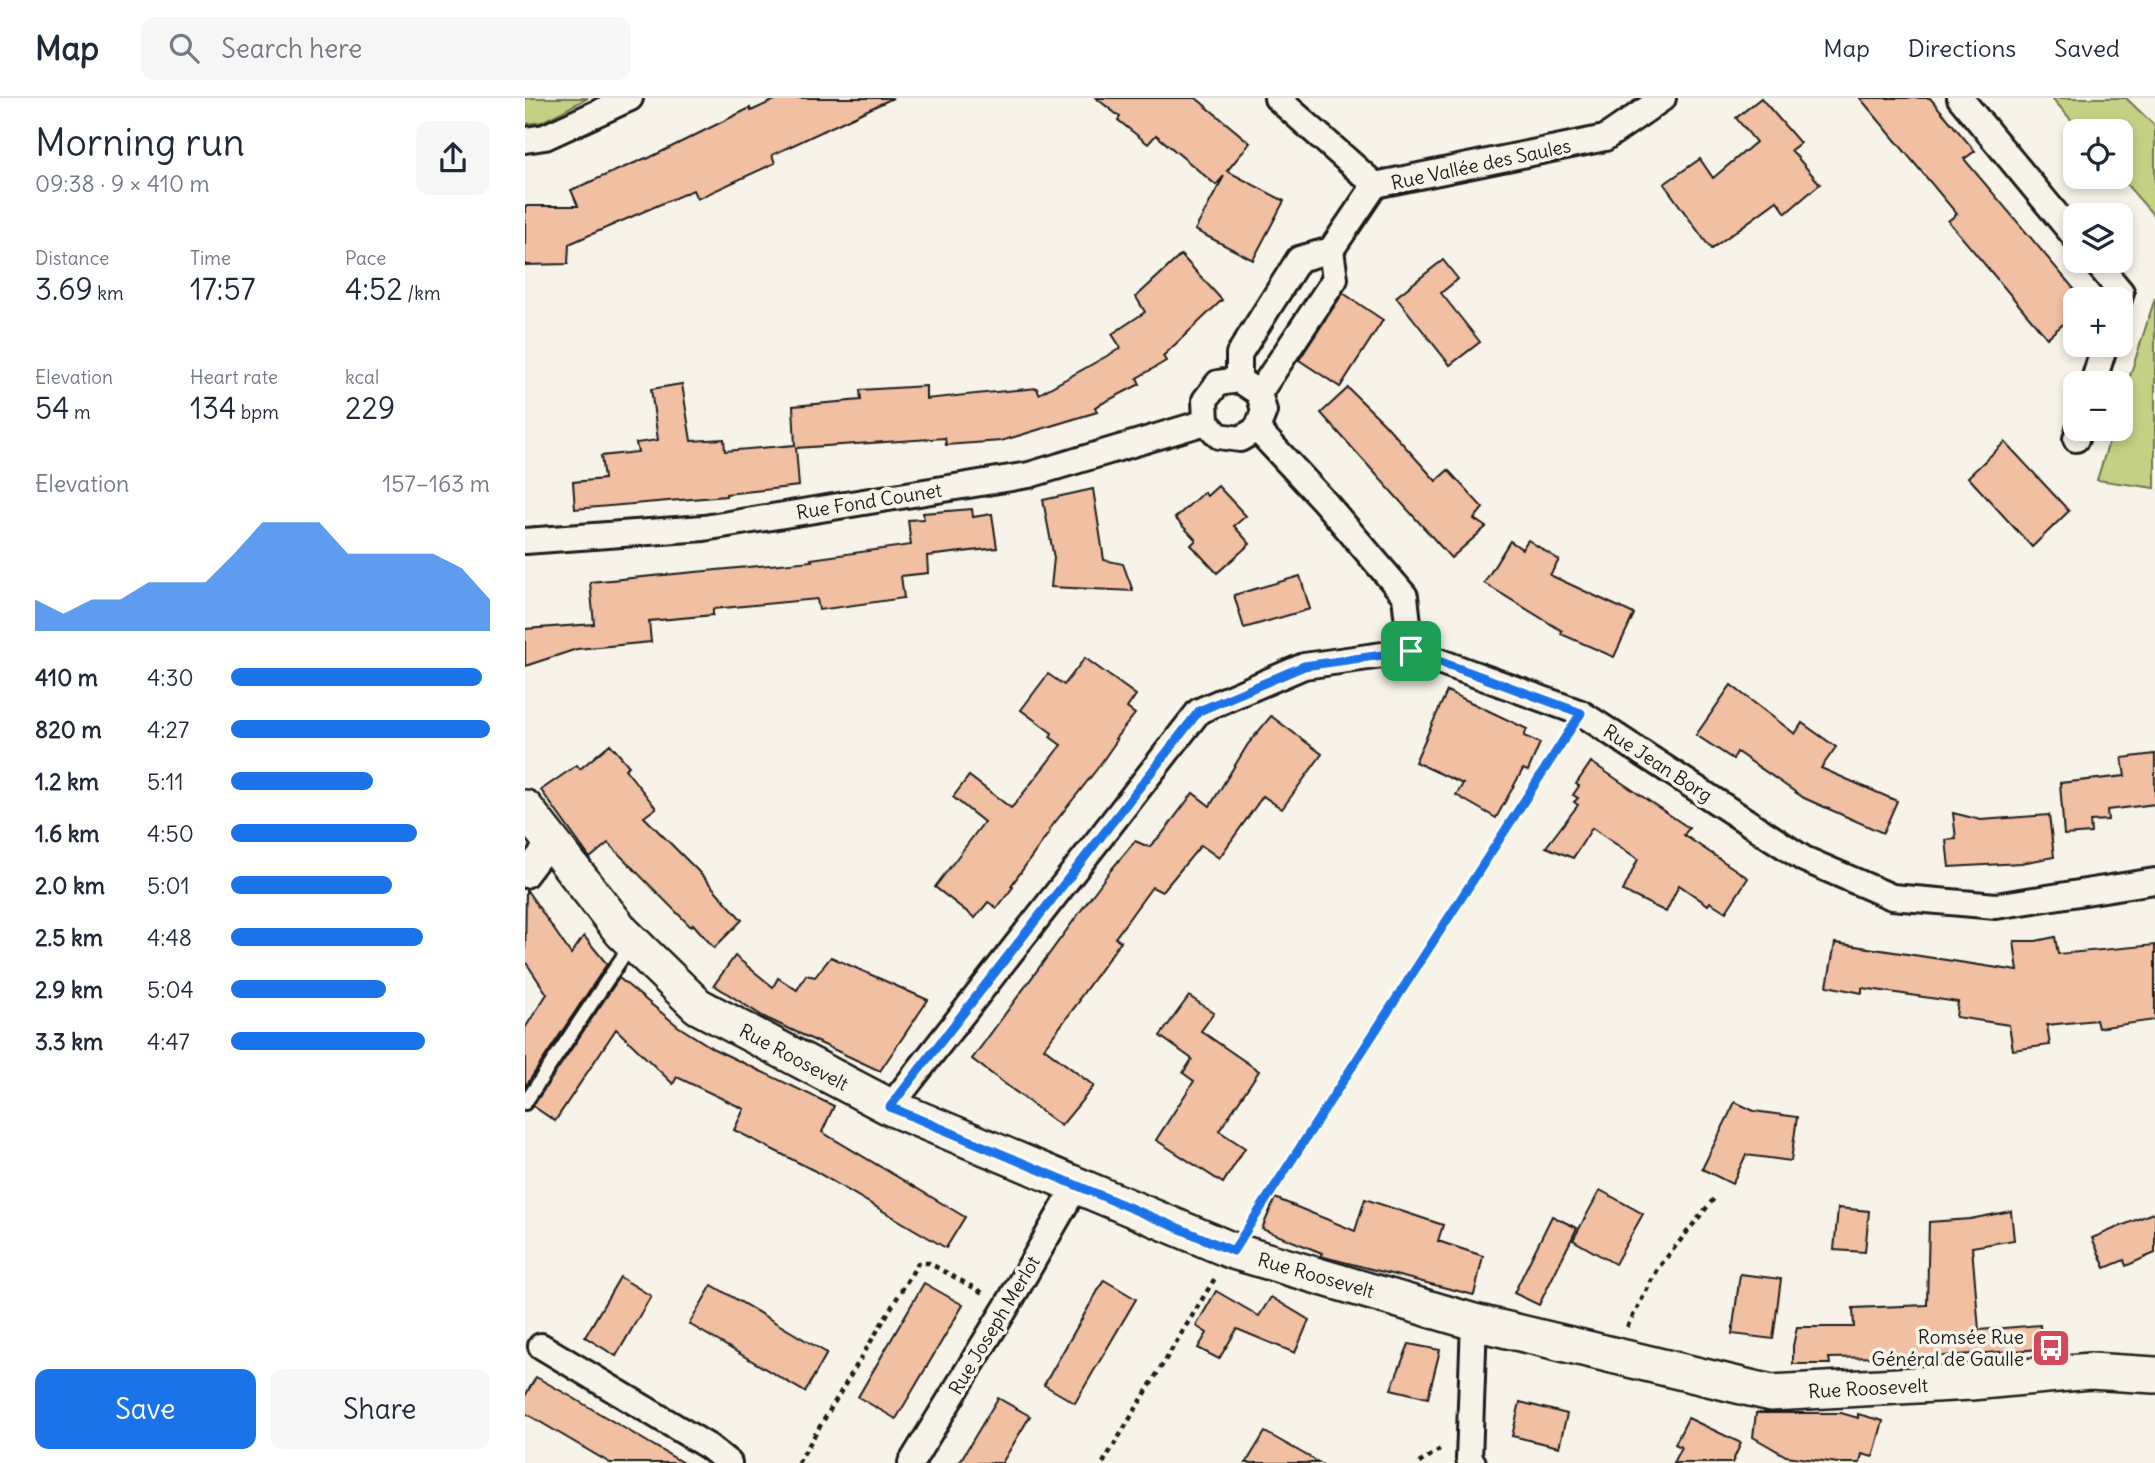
<!DOCTYPE html>
<meta charset="utf-8">
<style>
body{margin:0;font-family:Delius,sans-serif;background:#f6f6f7;color:#1f2937;height:100vh;display:flex;flex-direction:column;font-size:26px;white-space:nowrap}
*{box-sizing:border-box;margin:0}
p{font-size:23px;color:#747a83}
.icon{flex:none;width:38px;height:38px;fill:none;stroke:currentColor;stroke-width:2;stroke-linecap:round;stroke-linejoin:round}
.map{position:relative;flex:1;overflow:hidden}
.details{display:flex;flex-direction:column;background:#fff;width:525px}
.details>*{flex:none}
.tools{position:absolute;left:1538px;top:21px;display:grid;gap:14px}
.tools a{display:grid;place-items:center;width:70px;height:70px;border-radius:14px;background:#fff;box-shadow:0 4px 10px #0003;font-size:35px}
.pin{position:absolute;display:grid;place-items:center;width:60px;height:60px;color:#fff;margin:-30px;border-radius:14px;box-shadow:0 4px 10px #0006}
.round{display:grid;place-items:center;flex:none;width:74px;height:74px;border-radius:14px;background:#f6f6f7}
.headline{display:flex;align-items:center;justify-content:space-between;height:119px;padding:0 35px}
h1{font-size:38px;font-weight:600;line-height:52px}
.metrics{display:grid;grid-template-columns:repeat(3,1fr);gap:10px;height:119px;padding:7px 35px}
.metrics div{display:grid;align-content:center}
.metrics b{font-size:30px;font-weight:600}
.metrics small{font-size:19px;font-weight:400}
.metrics p{font-size:19px}
.chart{height:196px;padding:14px 35px}
.chart p{display:flex;justify-content:space-between}
.chart svg{width:100%;height:126px;margin-top:7px;fill:#1a73e8;opacity:.7}
.cta{display:flex;gap:14px;margin-top:auto;padding:14px 35px}
.cta a{flex:1;height:80px;border-radius:14px;background:#1a73e8;color:#fff;font-size:28px;font-weight:600;line-height:80px;text-align:center}
.cta a+a{background:#f6f6f7;color:#1f2937}
ul{padding:0 35px;list-style:none;font-size:23px}
li{display:grid;grid-template-columns:112px 84px 1fr;align-items:center;height:52px}
li i{height:18px;border-radius:9px;background:#1a73e8}
header{display:flex;align-items:center;gap:42px;box-sizing:border-box;height:98px;padding:0 35px;background:#fff;border-bottom:2px solid #e0e1e3}
header strong{font-size:33px}
nav{display:flex;gap:38px;margin-inline-start:auto;font-size:24px}
.search{width:490px;height:63px;background:#f6f6f7;display:flex;align-items:center;gap:18px;box-sizing:border-box;padding:0 24px;border-radius:14px;color:#747a83;font-size:26px}
main{display:flex;flex:1;min-height:0}
.map>svg:first-child{display:block}
</style>
<header>
<strong>Map</strong>
<div class="search"><svg class="icon" aria-label="search" viewBox="0 0 24 24"><circle cx="10" cy="10" r="6"/><path d="M15 15l6 6"/></svg>Search here</div>
<nav><a>Map</a><a>Directions</a><a>Saved</a></nav>
</header>
<main>
<section class="details">
<div class="headline"><div><h1>Morning run</h1><p>09:38 · 9 × 410 m</p></div><a class="round"><svg class="icon" aria-label="share" viewBox="0 0 24 24"><path d="M12 15V3M7 8l5-5 5 5M5 13v7h14v-7"/></svg></a></div>
<div class="metrics">
<div><p>Distance</p><b>3.69<small> km</small></b></div>
<div><p>Time</p><b>17:57</b></div>
<div><p>Pace</p><b>4:52<small> /km</small></b></div>
</div>
<div class="metrics">
<div><p>Elevation</p><b>54<small> m</small></b></div>
<div><p>Heart rate</p><b>134<small> bpm</small></b></div>
<div><p>kcal</p><b>229</b></div>
</div>
<div class="chart"><p><span>Elevation</span>157–163 m</p>
<svg viewBox="0 0 160 44" preserveAspectRatio="none"><path d="M0 44V33L10 38L20 33L30 33L40 27L50 27L60 27L70 17L80 6L90 6L100 6L110 17L120 17L130 17L140 17L150 22L160 33V44z"/></svg>
</div>
<ul>
<li><b>410 m</b>4:30<i style="width:97%"></i></li>
<li><b>820 m</b>4:27<i style="width:100%"></i></li>
<li><b>1.2 km</b>5:11<i style="width:55%"></i></li>
<li><b>1.6 km</b>4:50<i style="width:72%"></i></li>
<li><b>2.0 km</b>5:01<i style="width:62%"></i></li>
<li><b>2.5 km</b>4:48<i style="width:74%"></i></li>
<li><b>2.9 km</b>5:04<i style="width:60%"></i></li>
<li><b>3.3 km</b>4:47<i style="width:75%"></i></li>
</ul>
<div class="cta"><a>Save</a><a>Share</a></div>
</section>
<div class="map">
<svg width="1630" height="1365" viewBox="0 0 1630 1365">
<rect width="100%" height="100%" fill="#f7f3e8"/>
<filter id="ink" filterUnits="userSpaceOnUse"><feTurbulence type="fractalNoise" baseFrequency=".0143" numOctaves="2"/><feDisplacementMap in="SourceGraphic" scale="14" xChannelSelector="R" yChannelSelector="G"/><feConvolveMatrix kernelMatrix="1 2 1 2 8 2 1 2 1" color-interpolation-filters="sRGB"/></filter>
<g filter="url(#ink)">
<!-- green -->
<g fill="#c4d084" stroke="#707650" stroke-width="2">
<polygon points="0,0 63,0 17,24 0,26"/>
<polygon points="1527,0 1601,0 1630,28 1630,119 1595,79 1596,33 1556,33"/>
<polygon points="1630,200 1630,390 1572,382 1588,331 1596,331 1596,306"/>
</g>
<!-- building -->
<g fill="#f1bfa2" stroke="#1c1c1c" stroke-width="2">
<polygon points="254,0 368,0 247,57 250,65 172,101 168,92 44,146 43,166 0,167 0,108 53,108 46,92 121,60 122,61 225,10 226,13"/>
<polygon points="571,0 671,0 725,45 702,73 759,103 728,162 670,132 699,78 691,87 631,37 623,46 593,22 595,19"/>
<polygon points="1236,0 1275,45 1266,52 1295,86 1261,115 1252,103 1186,151 1139,86 1175,61 1188,80 1231,44 1211,20"/>
<polygon points="1335,0 1405,0 1450,53 1439,61 1550,192 1550,216 1522,240 1423,123 1432,116"/>
<polygon points="656,157 697,202 638,258 641,263 612,280 615,286 570,309 572,314 476,343 421,347 420,340 271,350 274,388 201,396 201,398 50,411 48,384 79,381 76,358 113,354 111,345 133,342 126,291 157,286 166,343 199,341 200,353 270,347 268,308 336,302 335,292 401,288 401,301 512,290 514,296 596,250 587,236 620,214 611,199"/>
<polygon points="918,162 933,181 916,195 955,244 925,267 871,199"/>
<polygon points="818,195 858,222 815,289 774,262"/>
<polygon points="823,290 859,325 911,383 923,372 958,410 949,421 961,429 926,460 796,315"/>
<polygon points="1480,344 1544,413 1507,449 1443,379"/>
<polygon points="693,388 721,418 709,428 725,446 692,475 666,447 671,442 650,420 679,394 682,398"/>
<polygon points="568,391 579,462 598,466 608,493 526,489 529,460 518,402"/>
<polygon points="447,411 448,419 467,416 472,450 402,458 403,475 376,478 379,500 294,512 292,501 188,511 188,517 124,523 126,544 52,551 0,568 0,531 69,526 65,484 287,463 286,461 386,447 383,422 399,421 398,415"/>
<polygon points="1003,442 1034,462 1025,477 1109,516 1089,559 1036,536 1037,533 959,485 985,443 997,451"/>
<polygon points="775,478 785,511 719,530 709,497"/>
<polygon points="560,560 611,597 602,610 610,616 590,641 592,642 572,671 524,732 525,733 486,788 488,789 472,810 463,804 450,820 410,789 459,724 428,699 444,678 486,710 489,707 536,647 525,639 527,635 496,612 523,576 539,587"/>
<polygon points="1206,587 1270,636 1277,625 1311,649 1296,670 1372,703 1358,735 1279,700 1212,654 1208,661 1171,637"/>
<polygon points="922,593 1002,631 999,638 1015,645 1003,673 998,671 971,720 931,697 938,686 890,664"/>
<polygon points="746,618 797,656 757,711 738,698 694,760 676,747 637,794 627,789 608,815 590,840 596,843 554,901 555,902 519,950 569,988 536,1028 447,961 585,773 610,743 624,749 637,736 668,695 685,708 723,646"/>
<polygon points="85,646 104,668 100,671 131,710 119,719 172,772 217,822 189,850 168,826 166,829 83,745 65,760 16,692 52,667 55,671"/>
<polygon points="1630,656 1630,706 1582,712 1583,722 1565,723 1566,735 1539,737 1535,685 1600,678 1597,660"/>
<polygon points="1066,664 1164,730 1159,737 1223,780 1201,814 1185,804 1183,807 1154,787 1141,814 1098,793 1113,761 1067,730 1048,760 1021,749 1053,707 1049,704 1053,700 1048,697 1054,688 1051,686"/>
<polygon points="1428,715 1456,722 1524,717 1529,759 1496,765 1424,769 1421,742 1431,741"/>
<polygon points="1,791 46,856 59,838 82,866 0,989 0,930 22,896 0,863"/>
<polygon points="1530,839 1533,856 1630,847 1630,922 1573,930 1571,922 1522,927 1525,947 1488,952 1484,927 1431,919 1433,904 1337,890 1337,895 1302,888 1310,845 1493,873 1489,843 1511,843"/>
<polygon points="210,858 248,889 253,880 272,892 281,877 290,879 306,859 403,902 355,973 239,919 189,887"/>
<polygon points="94,880 154,929 189,951 309,1008 297,1034 440,1119 421,1150 288,1072 209,1032 219,1011 152,979 148,986 91,931 30,1023 8,1008"/>
<polygon points="664,898 689,915 676,933 734,973 694,1033 720,1050 698,1085 631,1042 669,983 658,975 667,961 635,938"/>
<polygon points="1210,1004 1229,1013 1272,1019 1266,1063 1221,1057 1207,1086 1177,1071"/>
<polygon points="1075,1092 1118,1116 1090,1166 1048,1142"/>
<polygon points="750,1100 830,1133 840,1101 918,1127 913,1143 958,1158 949,1197 795,1158 797,1155 737,1131"/>
<polygon points="1313,1110 1344,1113 1340,1154 1309,1152"/>
<polygon points="1486,1113 1489,1142 1447,1149 1454,1232 1515,1227 1516,1251 1420,1258 1304,1260 1305,1266 1268,1266 1268,1248 1272,1229 1329,1229 1328,1210 1402,1207 1404,1124 1445,1121"/>
<polygon points="1630,1114 1630,1155 1601,1168 1599,1162 1580,1170 1567,1140"/>
<polygon points="1027,1118 1052,1130 1014,1207 989,1195"/>
<polygon points="1215,1176 1256,1181 1248,1241 1207,1236"/>
<polygon points="95,1179 126,1198 91,1258 60,1239"/>
<polygon points="579,1182 611,1201 550,1305 519,1287"/>
<polygon points="399,1185 438,1207 371,1321 333,1299"/>
<polygon points="187,1187 302,1255 280,1294 164,1226"/>
<polygon points="691,1193 734,1218 746,1199 784,1222 770,1255 712,1231 694,1261 673,1250 682,1235 671,1228"/>
<polygon points="884,1246 915,1252 903,1300 866,1291"/>
<polygon points="11,1279 45,1298 158,1365 85,1365 0,1315 0,1298"/>
<polygon points="473,1300 505,1318 477,1365 434,1365"/>
<polygon points="995,1304 1042,1316 1034,1349 987,1338"/>
<polygon points="1231,1315 1316,1315 1333,1320 1333,1316 1358,1323 1348,1359 1337,1356 1335,1365 1313,1365 1261,1358 1228,1339"/>
<polygon points="1163,1320 1216,1345 1207,1365 1148,1365 1156,1349 1150,1346"/>
<polygon points="740,1334 795,1365 721,1365"/>
</g>
<g fill="none" stroke-linecap="round" stroke-linejoin="round">
<!-- lane casing -->
<g stroke="#1c1c1c" stroke-width="18">
<polyline id="lane" points="0,1005 107,845"/>
</g>
<!-- street casing -->
<g stroke="#1c1c1c" stroke-width="30">
<g id="street">
<polyline points="752,0 850,87"/>
<polyline points="1435,0 1550,139"/>
<polyline points="0,42 20,39 105,0"/>
<polyline points="850,87 1080,40 1138,0"/>
<polyline points="1570,163 1596,194 1594,201"/>
<polyline points="714,282 714,256 774,161 806,152 850,87"/>
<polygon points="714,282 734,295 739,313 732,331 715,341 694,338 681,324 680,302 693,285"/>
<polyline points="1568,285 1580,247"/>
<polyline points="734,295 810,181 806,152"/>
<polyline points="732,331 798,402 880,498 886,553"/>
<polyline points="1551,341 1554,331"/>
<polyline points="0,443 179,430 504,377 681,324"/>
<polyline points="0,777 25,744"/>
<polyline points="365,1009 674,613 779,568 886,553 1056,615 1279,761 1367,799 1471,808 1630,783"/>
<polyline points="16,1248 184,1349 204,1365"/>
<polyline points="386,1365 482,1208 551,1088"/>
<polyline points="948,1365 944,1361 949,1224"/>
</g>
</g>
<!-- secondary casing -->
<g stroke="#1c1c1c" stroke-width="40">
<polyline id="secondary" points="0,710 97,834 173,908 365,1009 708,1153 949,1224 1246,1295 1446,1284 1565,1273 1630,1277"/>
</g>
<!-- path -->
<g stroke="#1c1c1c" stroke-width="4.5" stroke-dasharray="5 5" stroke-linecap="butt">
<polyline points="725,1126 1042,637"/>
<polyline points="1102,1229 1134,1169 1191,1098"/>
<polyline points="273,1365 393,1165 404,1165 460,1196"/>
<polyline points="578,1365 690,1180"/>
<polyline points="894,1365 917,1350"/>
</g>
<!-- lane -->
<use href="#lane" stroke="#f7f3e8" stroke-width="12"/>
<!-- street -->
<use href="#street" stroke="#f7f3e8" stroke-width="24"/>
<!-- secondary -->
<use href="#secondary" stroke="#f7f3e8" stroke-width="35"/>
</g>
</g>
<g fill="none" stroke-linecap="round" stroke-linejoin="round" filter="url(#ink)">
<!-- route casing -->
<g stroke="#fff" stroke-width="14">
<polygon id="route" points="886,553 1056,615 708,1153 365,1009 674,613 779,568"/>
</g>
<!-- route -->
<use href="#route" stroke="#1a73e8" stroke-width="9"/>
</g>
<!-- icons -->
<defs>
<g id="bus-square" transform="scale(2.0125)"><rect x="-9" y="-9" width="18" height="18" rx="4" fill="#d1495b" stroke="#f7f3e8"/><path d="M-5-6H5V4H4V6H2V4H-2V6H-4V4H-5ZM-3.5-4V0h7V-4ZM-3.5 1.2v1.5H-2V1.2ZM2 1.2v1.5H3.5V1.2Z" fill="#fff"/></g>
</defs>
<g fill-rule="evenodd">
<use href="#bus-square" x="1526" y="1250"/>
</g>
<g text-anchor="middle" stroke-width="7" stroke-linejoin="round" paint-order="stroke">
<!-- street labels -->
<g font-size="19" fill="#1c1c1c" stroke="#f7f3e8">
<text transform="translate(956 66) rotate(-12)" y="7">Rue Vallée des Saules</text>
<text transform="translate(344 403) rotate(-9)" y="7">Rue Fond Counet</text>
<text transform="translate(1133 665) rotate(33)" y="7">Rue Jean Borg</text>
<text transform="translate(269 959) rotate(28)" y="7">Rue Roosevelt</text>
<text transform="translate(791 1177) rotate(16)" y="7">Rue Roosevelt</text>
<text transform="translate(469 1227) rotate(-59)" y="7">Rue Joseph Merlot</text>
<text transform="translate(1343 1290) rotate(-3)" y="7">Rue Roosevelt</text>
</g>
<!-- poi labels -->
<g font-size="19" fill="#1c1c1c" stroke="#f7f3e8" text-anchor="end">
<text x="1499" y="1246">Romsée Rue<tspan x="1499" dy="22">Général de Gaulle</tspan></text>
</g>
</g>
</svg>
<div class="tools">
<a><svg class="icon" aria-label="locate" viewBox="0 0 24 24"><circle cx="12" cy="12" r="6"/><path d="M12 2v4M12 18v4M2 12h4M18 12h4"/></svg></a>
<a><svg class="icon" aria-label="layers" viewBox="0 0 24 24"><path d="M12 4l9 5-9 5-9-5zM3 14l9 5 9-5"/></svg></a>
<a>+</a>
<a>−</a>
</div>
<div class="pin" style="left:886px;top:553px;background:#1e9e55"><svg class="icon" aria-label="arrive" viewBox="0 0 24 24"><path d="M6 21V4h12l-3 4 3 4H6"/></svg></div>
</div>
</main>
